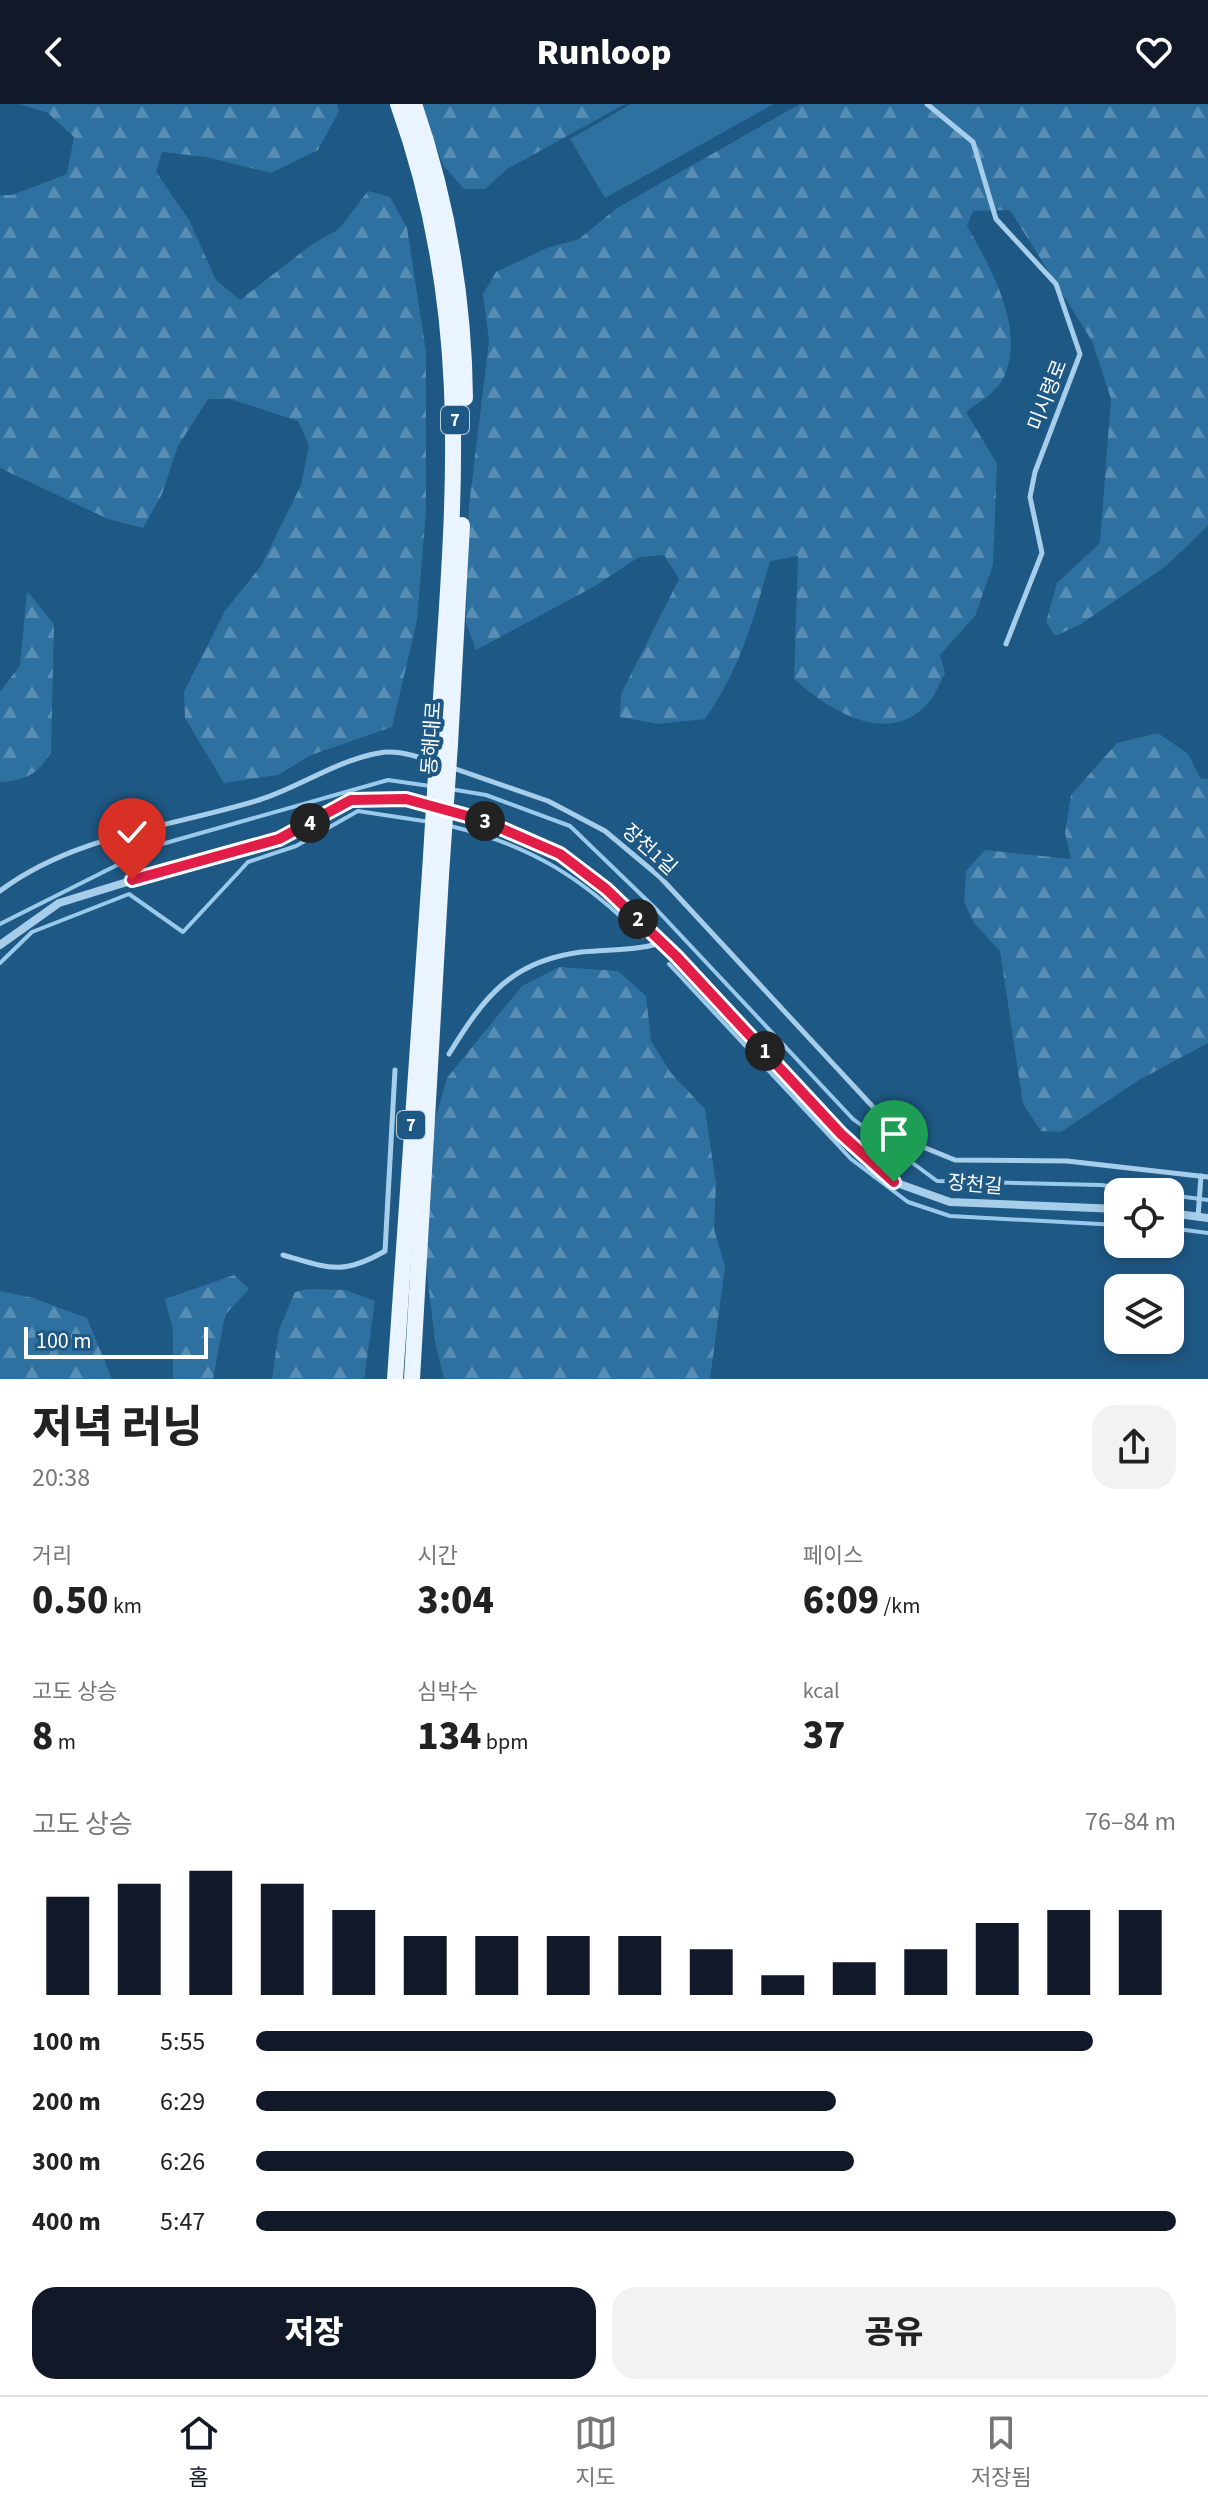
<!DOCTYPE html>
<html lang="ko">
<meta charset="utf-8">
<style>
body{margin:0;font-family:"Source Sans 3","Noto Sans KR",sans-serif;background:#f2f2f2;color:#222;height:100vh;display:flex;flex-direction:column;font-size:30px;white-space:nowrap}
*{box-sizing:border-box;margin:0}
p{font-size:26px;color:#767676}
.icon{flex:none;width:44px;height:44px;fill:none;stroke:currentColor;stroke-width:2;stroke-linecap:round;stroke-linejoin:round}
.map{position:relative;height:1275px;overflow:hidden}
.details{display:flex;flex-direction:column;background:#fff;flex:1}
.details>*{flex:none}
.tools{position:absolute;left:1104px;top:1074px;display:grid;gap:16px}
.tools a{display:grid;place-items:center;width:80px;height:80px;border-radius:16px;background:#fff;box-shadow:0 4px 12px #0003;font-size:40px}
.scale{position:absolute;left:24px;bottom:20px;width:184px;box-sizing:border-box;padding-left:8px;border:4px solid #fff;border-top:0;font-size:22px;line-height:28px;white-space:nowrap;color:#fff;-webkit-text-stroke:6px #1e5884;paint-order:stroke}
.pin{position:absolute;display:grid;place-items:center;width:68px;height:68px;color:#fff;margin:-82px -34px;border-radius:50% 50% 50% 0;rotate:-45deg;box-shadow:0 0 8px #0007}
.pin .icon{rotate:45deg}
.km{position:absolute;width:40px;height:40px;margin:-20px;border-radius:50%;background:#222;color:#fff;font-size:22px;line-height:40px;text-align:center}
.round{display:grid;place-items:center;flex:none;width:84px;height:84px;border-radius:24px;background:#f2f2f2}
.head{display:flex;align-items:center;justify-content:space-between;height:136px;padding:0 32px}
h1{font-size:44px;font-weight:800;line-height:60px}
.figures{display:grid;grid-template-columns:repeat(3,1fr);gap:12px;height:136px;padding:8px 32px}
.figures div{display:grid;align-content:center}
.figures b{font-size:40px;font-weight:800}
.figures small{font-size:22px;font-weight:400}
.figures p{font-size:22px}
.chart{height:224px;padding:16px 32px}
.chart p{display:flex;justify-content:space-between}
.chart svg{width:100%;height:144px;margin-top:8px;stroke:#111827;stroke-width:6}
.cta{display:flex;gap:16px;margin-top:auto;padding:16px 32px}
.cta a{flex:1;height:92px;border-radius:24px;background:#111827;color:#fff;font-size:32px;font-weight:800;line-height:92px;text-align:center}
.cta a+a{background:#f2f2f2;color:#222}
ul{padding:0 32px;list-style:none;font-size:26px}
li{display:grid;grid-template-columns:128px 96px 1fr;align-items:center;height:60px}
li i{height:20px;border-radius:10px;background:#111827}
header{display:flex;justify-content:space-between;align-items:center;height:104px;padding:0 32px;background:#111827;color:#fff;font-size:36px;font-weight:800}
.tab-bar{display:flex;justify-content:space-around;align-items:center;height:112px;border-top:2px solid #e0e0e0;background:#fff;font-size:22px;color:#767676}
.tab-bar a{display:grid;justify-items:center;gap:4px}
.tab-bar .selected{color:#111827}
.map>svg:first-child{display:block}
</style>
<header><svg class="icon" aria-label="back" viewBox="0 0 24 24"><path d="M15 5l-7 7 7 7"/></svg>Runloop<svg class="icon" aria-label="heart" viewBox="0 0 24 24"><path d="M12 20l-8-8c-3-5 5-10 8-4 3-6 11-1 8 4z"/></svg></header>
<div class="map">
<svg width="1208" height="1275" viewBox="0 0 1208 1275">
<defs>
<pattern id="forest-firs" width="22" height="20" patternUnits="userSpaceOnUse" patternTransform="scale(2)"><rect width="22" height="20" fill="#2e71a1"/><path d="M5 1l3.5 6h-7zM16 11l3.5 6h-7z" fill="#588db4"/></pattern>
</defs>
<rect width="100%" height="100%" fill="#1e5884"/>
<!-- green -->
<polygon fill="#2e71a1" points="631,0 774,0 605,94 570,35"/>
<!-- forest -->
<g fill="url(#forest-firs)">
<polygon points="20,0 337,0 339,7 318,46 271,69 206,53 162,48 156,68 189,116 216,176 240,196 311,141 339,125 368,87 390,93 407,124 426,248 426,407 417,516 392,623 311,651 278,671 224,679 185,614 184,588 225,507 261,462 301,381 309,341 298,317 230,295 208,295 178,342 162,390 143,424 108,415 0,364 0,91 12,91 67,70 74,33 48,9"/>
<polygon points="421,0 625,0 507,65 485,85 464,85 443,61"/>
<path d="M 800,0 L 1208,0 L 1208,422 L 1166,462 L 1081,520 L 1055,532 L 1046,518 L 1057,479 L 1100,439 L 1111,295 L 1092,237 L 1010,106 L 973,107 L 967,122 C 991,164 1027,227 1003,275 C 997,288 977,299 966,308 L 997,360 L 993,461 L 975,512 L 940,551 L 945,569 C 940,578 936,590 930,597 C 890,645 830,607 794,575 L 798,452 L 770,457 C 754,514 740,566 705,615 L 658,620 L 620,613 L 621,590 L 679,475 L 664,451 L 639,453 L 595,482 L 476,546 L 466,519 L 469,402 L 489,237 L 483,190 L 496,168 L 547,144 L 579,135 L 617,104 Z"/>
<path d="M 27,487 L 54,520 L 51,648 C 39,670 25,677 0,678 L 0,588 L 20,561 Z"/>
<polygon points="1158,629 1188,650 1200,674 1208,675 1208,939 1139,976 1061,1028 1041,1027 1023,1000 1000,847 974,819 964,798 966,767 985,746 1071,755 1065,729 1071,691 1117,639"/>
<polygon points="559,863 618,867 646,892 651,937 671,969 705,1005 716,1080 714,1125 725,1163 710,1275 444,1275 435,1237 426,1161 434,1020 447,974 522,882"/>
<polygon points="234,1171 249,1185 225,1211 213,1275 173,1275 173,1226 165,1195"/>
<polygon points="308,1185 345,1186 375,1197 364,1275 272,1275 279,1226 295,1188"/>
<polygon points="0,1187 33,1194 87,1214 112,1275 0,1275"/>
</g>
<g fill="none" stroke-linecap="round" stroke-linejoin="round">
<!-- stream -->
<g stroke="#99caeb" stroke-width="4">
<polyline points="450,685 486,691 570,722 657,806 853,1015 937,1077 1101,1081 1152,1088"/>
<path d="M 450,722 C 531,741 584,775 642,833"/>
<polyline points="0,820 155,742 388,676 430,682"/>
<polyline points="0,859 32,828 129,790 183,828 248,758 296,742 358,707 430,718"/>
<polyline points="669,860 851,1055 908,1098 950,1112 1118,1121"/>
<polyline points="1170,1091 1208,1096"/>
<polyline points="1170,1124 1208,1129"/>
</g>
<!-- lane -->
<g stroke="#a6cdea" stroke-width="5">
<polyline points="927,0 973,38 996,115 1056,180 1080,250 1035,368 1030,393 1042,449 1006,540"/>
<polyline points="450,663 548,697 605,727 660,773 886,1017 918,1041 955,1056 1067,1057 1208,1073"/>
<path d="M 0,787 C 74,731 172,723 259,696 C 300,683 335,657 379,649 C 396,645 416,653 433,657"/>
<path d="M 449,950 C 484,893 511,857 581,848 C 609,845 634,847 661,839"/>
<polyline points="1198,1113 1201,1072"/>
<path d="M 283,1151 C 328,1164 342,1172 385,1147 L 395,966"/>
</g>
<!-- street -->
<g stroke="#a6cdea" stroke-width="8">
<polyline points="0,841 59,799 205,754 279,735 351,696 406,695 482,716 560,750 606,785 676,852 841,1030 894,1078 950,1098 1118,1105"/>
<polyline points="1170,1109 1208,1114"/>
</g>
<!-- primary -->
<g stroke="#e9f4fe" stroke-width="16">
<path d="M 398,0 C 477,219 452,413 438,639"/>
<path d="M 414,0 C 447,95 464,193 465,294"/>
<polyline points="450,640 462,421"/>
<polyline points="395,1275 430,768"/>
<polyline points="412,1275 441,771"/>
</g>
<!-- primary-bridge -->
<g stroke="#e9f4fe" stroke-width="16">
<polyline points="430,768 438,639"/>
<polyline points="441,771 450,640"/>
</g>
</g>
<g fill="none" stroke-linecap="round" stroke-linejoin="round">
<!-- route casing -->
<g stroke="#fff" stroke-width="16">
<polyline id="route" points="132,776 279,735 351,696 406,695 482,716 560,750 606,785 676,852 841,1030 894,1078"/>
</g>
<!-- route -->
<use href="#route" stroke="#e11d48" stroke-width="10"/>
</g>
<g text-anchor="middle" stroke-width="8" stroke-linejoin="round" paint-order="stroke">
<!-- shield labels -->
<g fill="#1e5884" stroke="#bccdda" stroke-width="2">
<rect x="441" y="302" width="28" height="28" rx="6"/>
<rect x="397" y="1007" width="28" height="28" rx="6"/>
</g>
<g font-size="18" font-weight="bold" fill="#fff">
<text x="455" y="322">7</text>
<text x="411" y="1027">7</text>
</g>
<!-- street labels -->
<g font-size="20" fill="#fff" stroke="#1e5884">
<text transform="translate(1047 291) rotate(-69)" y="7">미시령로</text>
<text transform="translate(431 634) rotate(-86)" y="7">동해대로</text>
<text transform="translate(650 745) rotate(42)" y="7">장천1길</text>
<text transform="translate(975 1080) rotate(5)" y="7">장천길</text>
</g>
</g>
</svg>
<div class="tools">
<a><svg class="icon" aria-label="locate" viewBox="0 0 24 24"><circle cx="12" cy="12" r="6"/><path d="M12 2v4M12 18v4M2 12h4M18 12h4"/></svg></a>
<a><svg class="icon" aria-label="layers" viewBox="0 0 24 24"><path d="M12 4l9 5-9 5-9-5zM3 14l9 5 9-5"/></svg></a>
</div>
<div class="scale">100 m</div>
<div class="pin" style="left:894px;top:1078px;background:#1e9e55"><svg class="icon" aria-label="arrive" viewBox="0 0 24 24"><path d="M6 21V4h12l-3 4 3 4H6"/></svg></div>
<div class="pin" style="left:132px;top:776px;background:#d93025"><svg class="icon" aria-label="check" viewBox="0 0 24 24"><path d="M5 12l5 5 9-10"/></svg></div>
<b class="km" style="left:765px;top:947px">1</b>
<b class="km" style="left:638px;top:815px">2</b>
<b class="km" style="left:485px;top:717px">3</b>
<b class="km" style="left:310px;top:719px">4</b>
</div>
<section class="details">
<div class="head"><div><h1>저녁 러닝</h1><p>20:38</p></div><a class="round"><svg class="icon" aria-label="share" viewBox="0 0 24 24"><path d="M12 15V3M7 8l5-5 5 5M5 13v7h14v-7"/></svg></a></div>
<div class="figures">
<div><p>거리</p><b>0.50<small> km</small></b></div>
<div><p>시간</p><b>3:04</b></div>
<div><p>페이스</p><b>6:09<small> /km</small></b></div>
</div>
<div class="figures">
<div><p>고도 상승</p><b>8<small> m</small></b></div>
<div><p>심박수</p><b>134<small> bpm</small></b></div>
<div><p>kcal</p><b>37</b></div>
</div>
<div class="chart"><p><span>고도 상승</span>76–84 m</p>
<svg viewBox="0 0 160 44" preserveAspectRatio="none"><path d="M5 44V14M15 44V10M25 44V6M35 44V10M45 44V18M55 44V26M65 44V26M75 44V26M85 44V26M95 44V30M105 44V38M115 44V34M125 44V30M135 44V22M145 44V18M155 44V18"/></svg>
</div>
<ul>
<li><b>100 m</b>5:55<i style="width:91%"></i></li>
<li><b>200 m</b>6:29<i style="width:63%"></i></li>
<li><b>300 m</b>6:26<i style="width:65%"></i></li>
<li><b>400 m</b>5:47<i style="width:100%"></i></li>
</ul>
<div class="cta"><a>저장</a><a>공유</a></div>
</section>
<nav class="tab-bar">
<a class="selected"><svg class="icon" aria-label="home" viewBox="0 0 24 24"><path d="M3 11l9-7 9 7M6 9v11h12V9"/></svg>홈</a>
<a><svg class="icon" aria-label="map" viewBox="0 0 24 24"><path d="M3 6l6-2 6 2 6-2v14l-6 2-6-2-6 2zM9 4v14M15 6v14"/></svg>지도</a>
<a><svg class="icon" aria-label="saved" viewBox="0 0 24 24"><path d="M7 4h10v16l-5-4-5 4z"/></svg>저장됨</a>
</nav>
